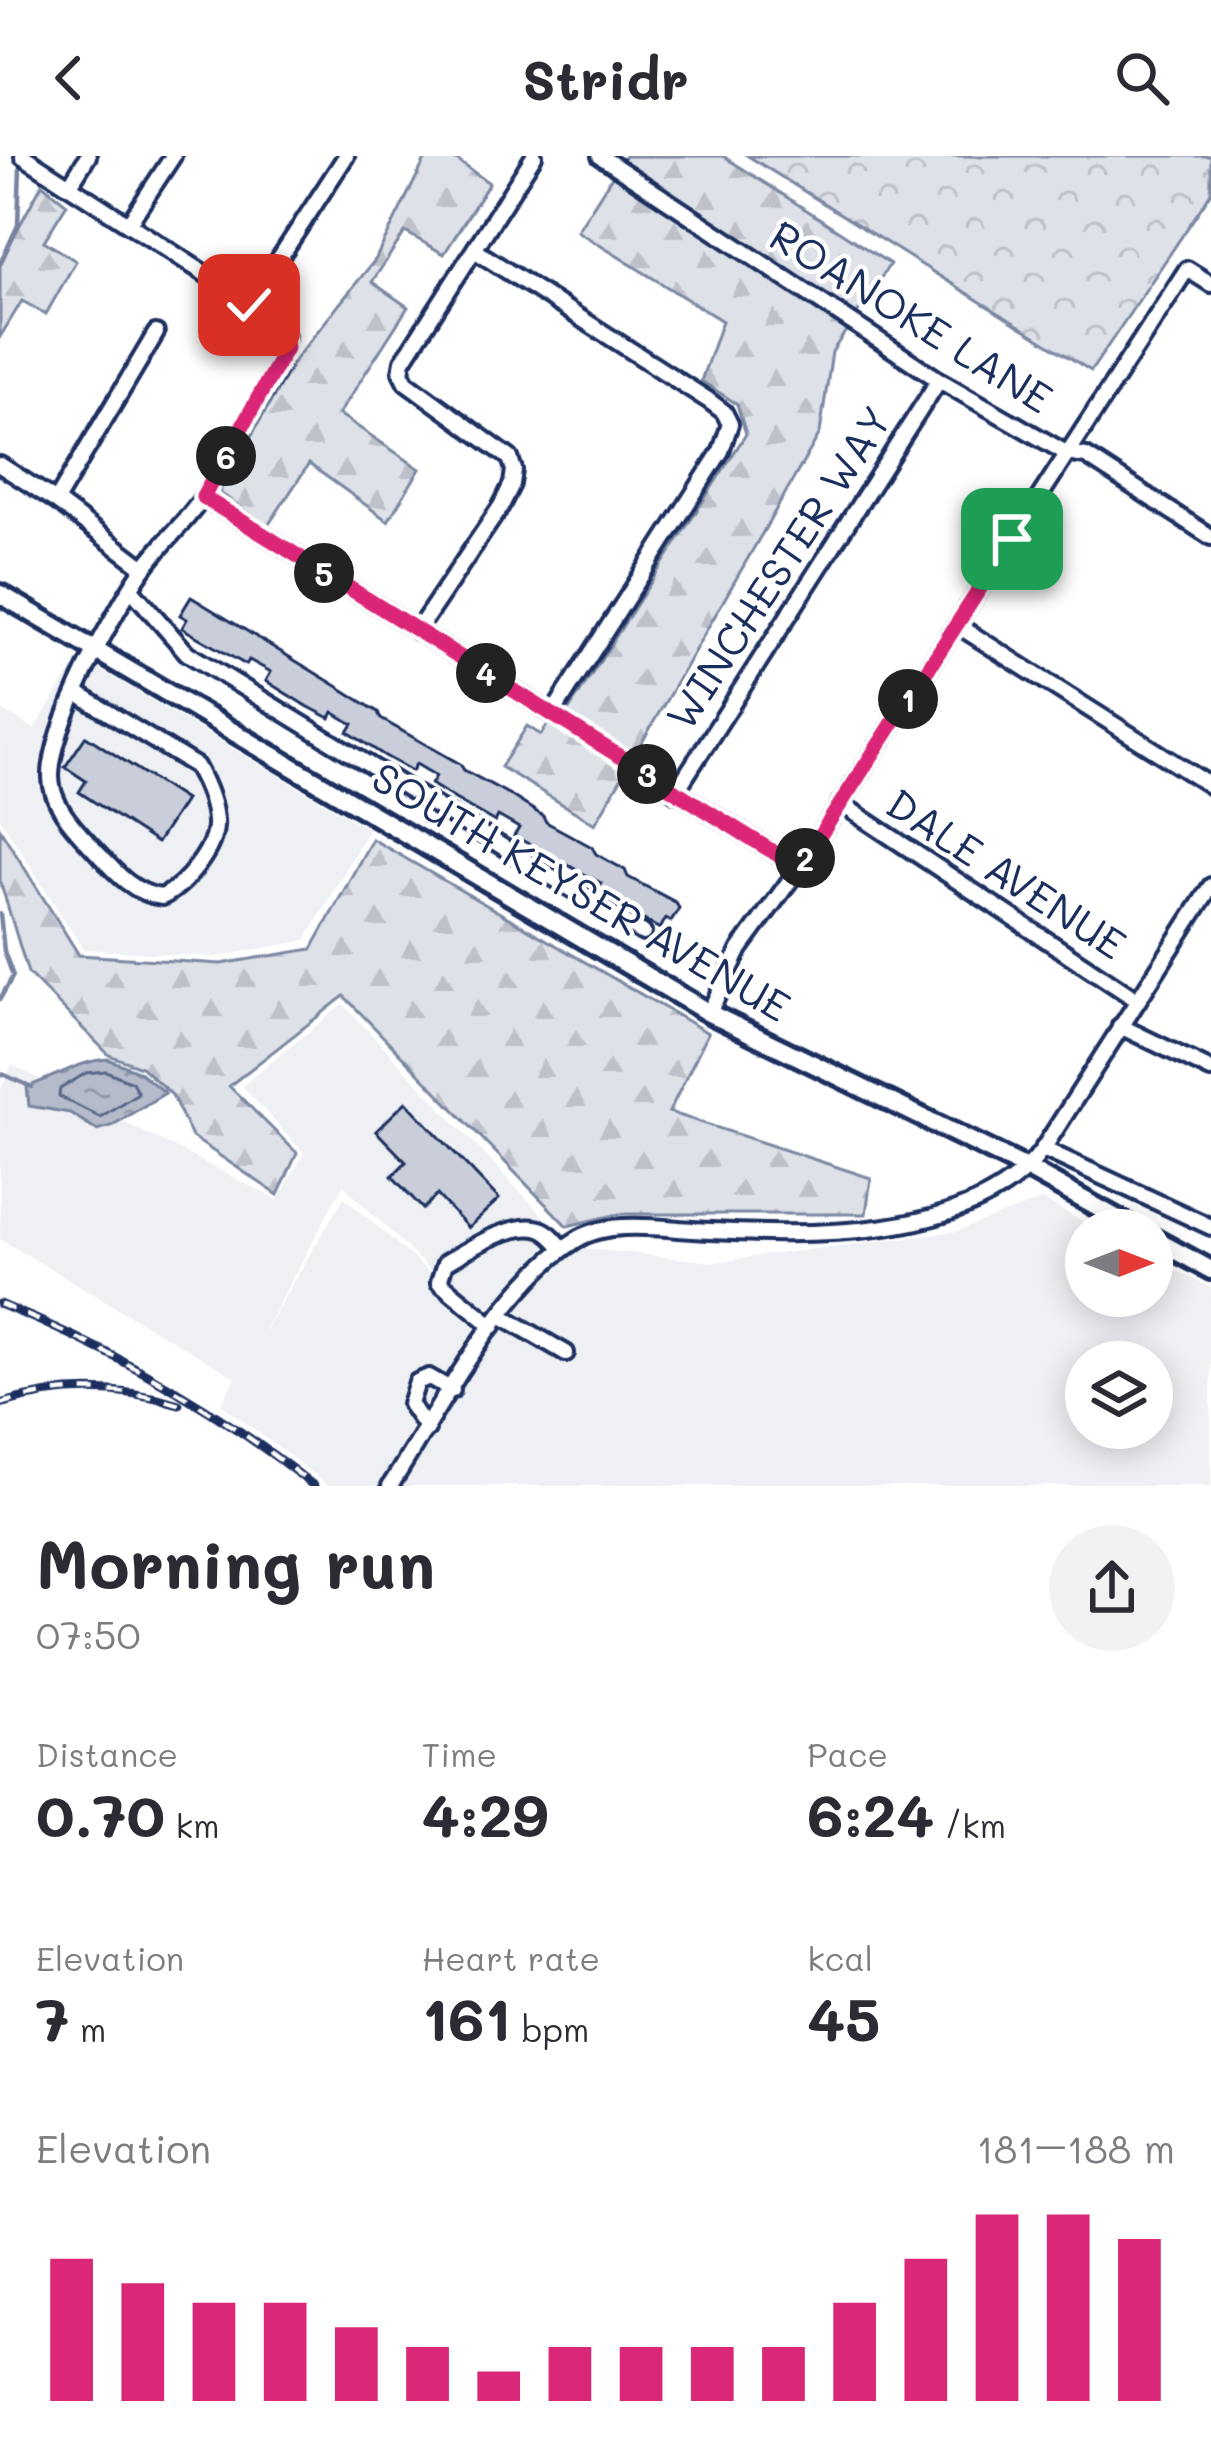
<!DOCTYPE html>
<meta charset="utf-8">
<style>
body{margin:0;font-family:Mali,sans-serif;background:#f2f2f3;color:#2b2b33;height:100vh;display:flex;flex-direction:column;font-size:45px;white-space:nowrap}
*{box-sizing:border-box;margin:0}
p{font-size:39px;color:#7c7c81}
.icon{flex:none;width:66px;height:66px;fill:none;stroke:currentColor;stroke-width:2;stroke-linecap:round;stroke-linejoin:round}
.map{position:relative;height:1330px;overflow:hidden}
.details{display:flex;flex-direction:column;background:#fff;flex:1}
.details>*{flex:none}
.needle{width:78px;rotate:90deg}
.buttons{position:absolute;left:1065px;top:1053px;display:grid;gap:24px}
.buttons a{display:grid;place-items:center;width:108px;height:108px;border-radius:50%;background:#fff;box-shadow:0 6px 30px #0003;font-size:60px}
.pin{position:absolute;display:grid;place-items:center;width:102px;height:102px;color:#fff;margin:-51px;border-radius:24px;box-shadow:0 6px 18px #0006}
.km{position:absolute;width:60px;height:60px;margin:-30px;border-radius:50%;background:#222;color:#fff;font-size:33px;line-height:60px;text-align:center}
.round{display:grid;place-items:center;flex:none;width:126px;height:126px;border-radius:63px;background:#f2f2f3}
.head{display:flex;align-items:center;justify-content:space-between;height:204px;padding:0 36px}
h1{font-size:66px;font-weight:800;line-height:90px}
.metrics{display:grid;grid-template-columns:repeat(3,1fr);gap:18px;height:204px;padding:12px 36px}
.metrics div{display:grid;align-content:center}
.metrics b{font-size:60px;font-weight:800}
.metrics small{font-size:33px;font-weight:400}
.metrics p{font-size:33px}
.chart{height:336px;padding:24px 36px}
.chart p{display:flex;justify-content:space-between}
.chart svg{width:100%;height:216px;margin-top:12px;stroke:#db2777;stroke-width:6}
header{display:flex;justify-content:space-between;align-items:center;height:156px;padding:0 36px;background:#fff;font-size:54px;font-weight:800}
.map>svg:first-child{display:block}
</style>
<header><svg class="icon" aria-label="back" viewBox="0 0 24 24"><path d="M15 5l-7 7 7 7"/></svg>Stridr<svg class="icon" aria-label="search" viewBox="0 0 24 24"><circle cx="10" cy="10" r="6"/><path d="M15 15l6 6"/></svg></header>
<div class="map">
<svg width="1211" height="1330" viewBox="0 0 1211 1330">
<defs>
<pattern id="forest-firs" width="22" height="20" patternUnits="userSpaceOnUse" patternTransform="scale(3)"><rect width="22" height="20" fill="#dee1e7"/><path d="M5 1l3.5 6h-7zM16 11l3.5 6h-7z" fill="#bec1c9"/></pattern>
<pattern id="park-crowns" width="20" height="18" patternUnits="userSpaceOnUse" patternTransform="scale(3)"><rect width="20" height="18" fill="#dee1e7"/><path d="M2 6a3 3 0 1 1 6 0M12 15a3 3 0 1 1 6 0" fill="none" stroke="#bec1c9"/></pattern>
<pattern id="water-ripples" width="26" height="14" patternUnits="userSpaceOnUse" patternTransform="scale(3)"><rect width="26" height="14" fill="#b5bbca"/><path d="M2 4q2-2 4 0t4 0M15 11q2-2 4 0t4 0" fill="none" stroke="#9298a7"/></pattern>
</defs>
<rect width="100%" height="100%" fill="#fff"/>
<filter id="ink" filterUnits="userSpaceOnUse"><feTurbulence type="fractalNoise" baseFrequency=".00833" numOctaves="2"/><feDisplacementMap in="SourceGraphic" scale="24" xChannelSelector="R" yChannelSelector="G"/><feConvolveMatrix kernelMatrix="1 2 1 2 8 2 1 2 1" color-interpolation-filters="sRGB"/></filter>
<g filter="url(#ink)">
<!-- built -->
<g fill="#eff0f4" fill-rule="evenodd">
<polygon points="80,502 368,673 306,784 217,801 83,793 0,662 0,553 34,573"/>
<path d="M 343,848 L 557,1075 L 545,1088 L 714,1106 L 958,1075 L 1042,1044 L 1099,1074 L 1086,1074 L 1086,1140 L 1152,1140 L 1152,1102 L 1211,1132 L 1211,1330 L 329,1330 L 221,1248 L 236,1222 L 0,1083 L 0,935 L 12,909 L 278,1044 L 304,997 L 242,930 ZM 343,1029 L 467,1150 L 344,1041 L 259,1184 ZM 1086,1206 L 1152,1206 L 1152,1272 L 1086,1272 Z"/>
</g>
<!-- forest -->
<g fill="url(#forest-firs)" stroke="#7c88a2" stroke-width="3">
<polygon points="427,0 451,0 489,27 444,98 405,76 372,126 408,151 339,258 420,313 388,365 309,308 267,371 219,336 296,202 375,104"/>
<polygon points="625,0 723,0 890,108 832,196 820,277 595,668 501,611 527,570 541,579 551,563 559,569 746,278 737,248 701,225 722,165 577,75"/>
<polygon points="42,28 67,48 44,85 76,105 46,158 22,145 0,181 0,106"/>
<polygon points="0,673 79,799 221,808 312,793 372,683 708,877 669,956 871,1022 866,1058 619,1058 567,1070 344,840 229,930 297,997 278,1039 192,981 172,939 141,911 109,899 28,817 0,725"/>
</g>
<!-- park -->
<polygon fill="url(#park-crowns)" stroke="#7c88a2" stroke-width="3" points="748,0 1211,0 1211,37 1091,215"/>
<!-- water -->
<path fill="url(#water-ripples)" stroke="#77839f" stroke-width="3" d="M 108,903 L 138,915 L 165,937 L 111,970 L 97,974 L 70,957 L 29,950 L 27,931 C 56,921 78,905 108,903 Z"/>
<g fill="none" stroke-linecap="round" stroke-linejoin="round">
<!-- shore -->
<polygon stroke="#596789" stroke-width="3" points="106,915 132,926 138,937 100,961 59,940 60,933 86,917"/>
<!-- stream -->
<g stroke="#77839f" stroke-width="4.5">
<polyline points="0,108 18,69 20,10"/>
<polyline points="0,758 4,795 13,820 0,843"/>
<polyline points="0,917 32,931"/>
</g>
</g>
<!-- building -->
<g fill="#caceda" stroke="#1b2f5e" stroke-width="3">
<polygon points="191,441 345,535 378,556 381,563 460,608 464,614 510,639 543,660 546,666 592,691 596,698 625,714 628,721 675,746 679,752 671,765 666,762 660,773 633,758 596,735 601,727 514,680 519,672 498,660 495,666 455,643 431,628 436,620 416,608 412,615 385,600 348,576 353,568 333,556 330,562 303,548 266,525 271,516 249,504 246,509 182,472 187,463 180,459"/>
<polygon points="86,580 185,644 157,687 79,636 86,625 65,611"/>
<polygon points="406,946 499,1043 468,1072 437,1039 423,1053 392,1020 406,1006 376,975"/>
</g>
<g fill="none" stroke-linecap="round" stroke-linejoin="round">
<!-- minor casing -->
<g stroke="#1b2f5e" stroke-width="22">
<g id="minor">
<path d="M 23,0 L 275,163 L 286,180 C 286,207 266,231 253,254 C 237,282 222,314 203,341 C 186,366 162,387 144,412 C 114,454 52,568 51,619 C 50,646 72,670 90,689 C 110,710 131,738 162,741 C 185,730 217,692 215,665 C 214,646 205,626 196,610 L 76,537"/>
<polyline points="600,0 939,224 1066,297 1086,300 1211,381"/>
<polyline points="70,29 88,0"/>
<polyline points="129,67 173,0"/>
<polyline points="476,95 708,244 724,256 730,268 721,295 553,557"/>
<polyline points="249,149 346,0"/>
<polyline points="0,309 56,345 144,412"/>
<polyline points="203,341 799,712"/>
<polyline points="56,345 156,177"/>
<polyline points="131,433 187,497 643,777"/>
<polyline points="957,469 1211,630"/>
<polyline points="417,475 501,350 512,328 514,314 510,302 406,226 401,216 403,205 534,0"/>
<polyline points="675,637 939,224"/>
<polyline points="840,647 1137,844"/>
<polyline points="709,857 740,793 799,712 1187,113 1211,128"/>
<polyline points="1120,870 1211,914"/>
<polyline points="1043,993 1211,1071"/>
<polyline points="502,1160 566,1197"/>
<path d="M 493,1170 L 439,1126 L 445,1107 C 469,1093 512,1065 540,1073 C 550,1076 557,1086 563,1093"/>
<polyline points="427,1273 410,1248 417,1226 429,1221 452,1234"/>
<path d="M 390,1330 C 438,1255 501,1131 576,1084 C 608,1064 658,1072 693,1074 C 799,1080 975,1088 1043,993 L 1211,730"/>
</g>
</g>
<!-- major casing -->
<g stroke="#1b2f5e" stroke-width="26">
<g id="major">
<polyline points="0,438 709,857 1028,1013 1138,1074"/>
<polyline points="1152,1082 1211,1114"/>
</g>
</g>
<!-- minor -->
<use href="#minor" stroke="#fff" stroke-width="14"/>
<!-- major -->
<use href="#major" stroke="#fff" stroke-width="16"/>
<!-- rail casing -->
<g stroke="#1b2f5e" stroke-width="9">
<g id="rail">
<path d="M 0,1148 C 111,1193 220,1255 314,1330"/>
<path d="M 0,1248 C 59,1230 120,1230 179,1248"/>
</g>
</g>
<!-- rail -->
<use href="#rail" stroke="#fff" stroke-width="4.5" stroke-dasharray="14" stroke-linecap="butt"/>
</g>
</g>
<g fill="none" stroke-linecap="round" stroke-linejoin="round" filter="url(#ink)">
<!-- route casing -->
<g stroke="#fff" stroke-width="24">
<polyline id="route" points="249,149 283,172 286,192 203,341 799,712 1012,383"/>
</g>
<!-- route -->
<use href="#route" stroke="#db2777" stroke-width="15"/>
</g>
<g text-anchor="middle" stroke-width="9" stroke-linejoin="round" paint-order="stroke">
<!-- street labels -->
<g font-size="42" fill="#1b2f5e" stroke="#fff">
<text transform="translate(911 161) rotate(32)" y="15">ROANOKE LANE</text>
<text transform="translate(779 412) rotate(-57)" y="15">WINCHESTER WAY</text>
<text transform="translate(1006 718) rotate(33)" y="15">DALE AVENUE</text>
<text transform="translate(581 736) rotate(30)" y="15">SOUTH KEYSER AVENUE</text>
</g>
</g>
</svg>
<div class="buttons">
<a><svg class="needle" viewBox="-14 -14 28 28"><path d="M0-13l5 13h-10z" fill="#e53935"/><path d="M0 13l5-13h-10z" fill="#7c7c81"/></svg></a>
<a><svg class="icon" aria-label="layers" viewBox="0 0 24 24"><path d="M12 4l9 5-9 5-9-5zM3 14l9 5 9-5"/></svg></a>
</div>
<div class="pin" style="left:1012px;top:383px;background:#1e9e55"><svg class="icon" aria-label="arrive" viewBox="0 0 24 24"><path d="M6 21V4h12l-3 4 3 4H6"/></svg></div>
<div class="pin" style="left:249px;top:149px;background:#d93025"><svg class="icon" aria-label="check" viewBox="0 0 24 24"><path d="M5 12l5 5 9-10"/></svg></div>
<b class="km" style="left:908px;top:543px">1</b>
<b class="km" style="left:805px;top:702px">2</b>
<b class="km" style="left:647px;top:618px">3</b>
<b class="km" style="left:486px;top:517px">4</b>
<b class="km" style="left:324px;top:417px">5</b>
<b class="km" style="left:226px;top:300px">6</b>
</div>
<section class="details">
<div class="head"><div><h1>Morning run</h1><p>07:50</p></div><a class="round"><svg class="icon" aria-label="share" viewBox="0 0 24 24"><path d="M12 15V3M7 8l5-5 5 5M5 13v7h14v-7"/></svg></a></div>
<div class="metrics">
<div><p>Distance</p><b>0.70<small> km</small></b></div>
<div><p>Time</p><b>4:29</b></div>
<div><p>Pace</p><b>6:24<small> /km</small></b></div>
</div>
<div class="metrics">
<div><p>Elevation</p><b>7<small> m</small></b></div>
<div><p>Heart rate</p><b>161<small> bpm</small></b></div>
<div><p>kcal</p><b>45</b></div>
</div>
<div class="chart"><p><span>Elevation</span>181–188 m</p>
<svg viewBox="0 0 160 44" preserveAspectRatio="none"><path d="M5 44V15M15 44V20M25 44V24M35 44V24M45 44V29M55 44V33M65 44V38M75 44V33M85 44V33M95 44V33M105 44V33M115 44V24M125 44V15M135 44V6M145 44V6M155 44V11"/></svg>
</div>
</section>
